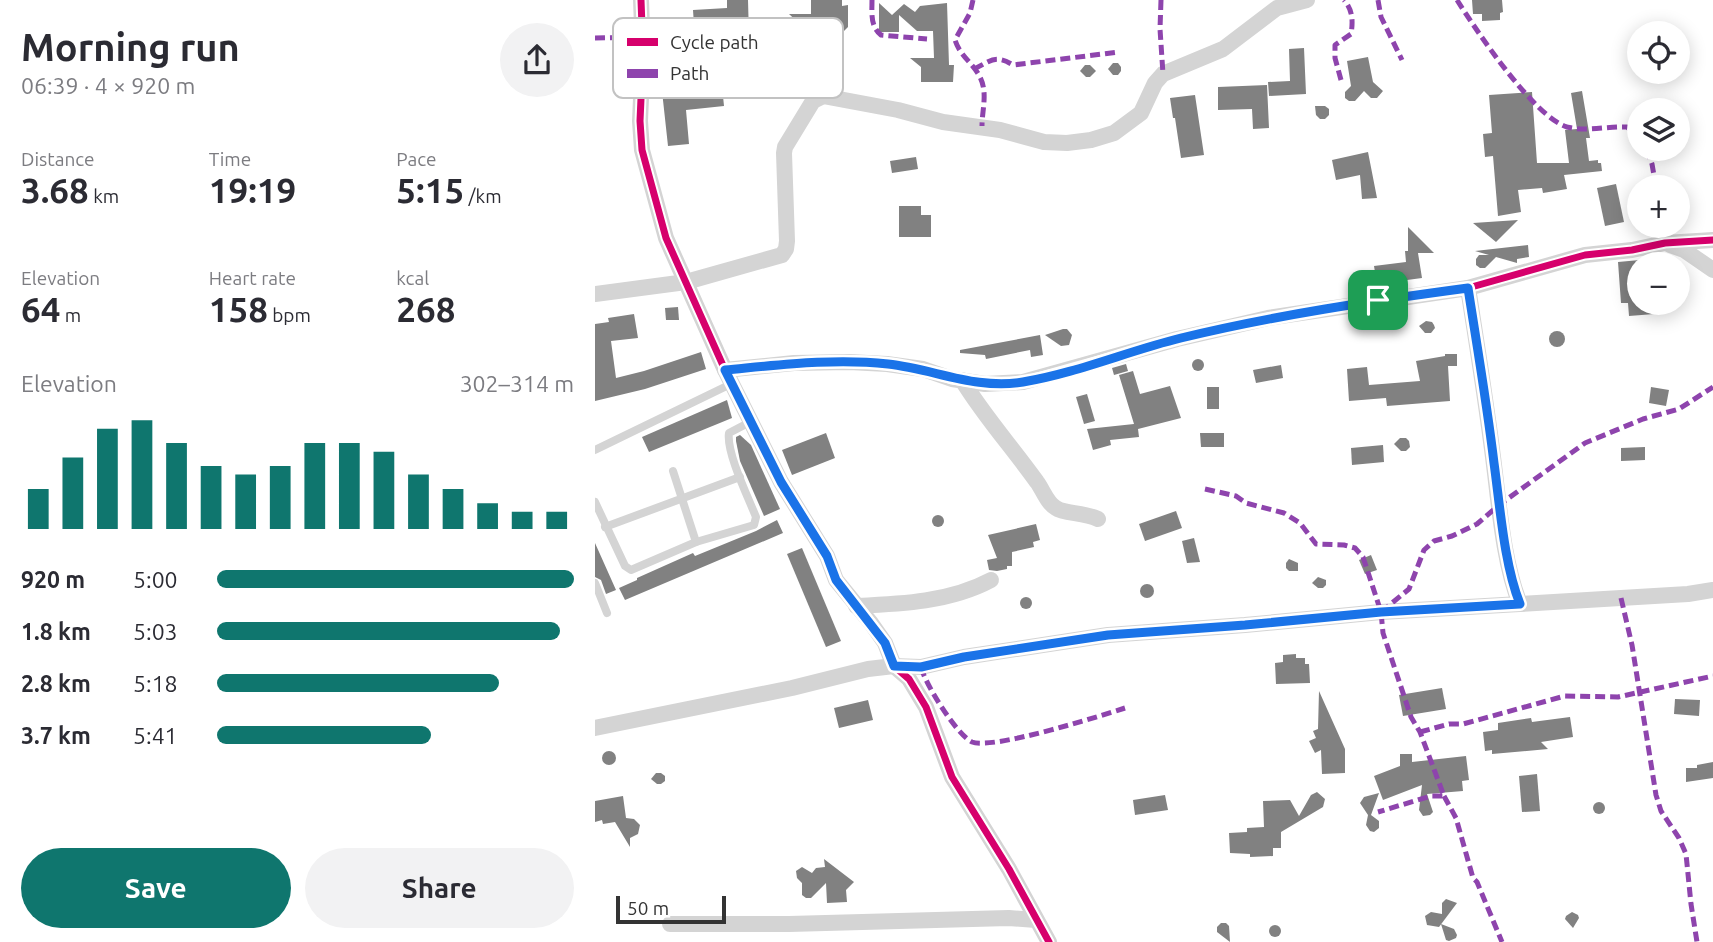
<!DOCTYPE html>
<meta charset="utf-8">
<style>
body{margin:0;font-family:Ubuntu,sans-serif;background:#f2f2f3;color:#2b2b33;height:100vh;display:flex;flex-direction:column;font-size:26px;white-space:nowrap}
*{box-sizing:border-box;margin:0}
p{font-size:23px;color:#7c7c81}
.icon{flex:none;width:38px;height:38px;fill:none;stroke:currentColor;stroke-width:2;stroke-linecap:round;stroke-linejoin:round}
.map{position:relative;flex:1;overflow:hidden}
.side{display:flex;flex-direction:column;background:#fff;width:595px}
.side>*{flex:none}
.tools{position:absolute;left:1032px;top:21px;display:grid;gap:14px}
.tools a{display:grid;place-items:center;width:63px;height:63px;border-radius:50%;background:#fff;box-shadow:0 4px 18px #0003;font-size:35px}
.scale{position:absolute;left:21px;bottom:18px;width:110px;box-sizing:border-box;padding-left:7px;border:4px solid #333;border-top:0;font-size:19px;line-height:24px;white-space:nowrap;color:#333;-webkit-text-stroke:5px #fff;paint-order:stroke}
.pin{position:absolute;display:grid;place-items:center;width:60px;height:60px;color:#fff;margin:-30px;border-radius:14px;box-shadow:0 4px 10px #0006}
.round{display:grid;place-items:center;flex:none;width:74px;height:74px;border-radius:37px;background:#f2f2f3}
.headline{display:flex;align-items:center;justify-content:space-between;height:119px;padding:0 21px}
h1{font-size:38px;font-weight:600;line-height:52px}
.figures{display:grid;grid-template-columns:repeat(3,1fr);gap:10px;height:119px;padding:7px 21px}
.figures div{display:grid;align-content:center}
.figures b{font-size:35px;font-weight:600}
.figures small{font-size:19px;font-weight:400}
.figures p{font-size:19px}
.chart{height:196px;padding:14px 21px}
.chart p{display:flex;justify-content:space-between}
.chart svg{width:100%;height:126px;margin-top:7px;stroke:#0f766e;stroke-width:6}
.button{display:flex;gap:14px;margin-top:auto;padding:14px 21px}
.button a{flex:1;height:80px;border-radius:42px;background:#0f766e;color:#fff;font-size:28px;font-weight:600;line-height:80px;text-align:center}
.button a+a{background:#f2f2f3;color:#2b2b33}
ul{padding:0 21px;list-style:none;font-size:23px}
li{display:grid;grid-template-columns:112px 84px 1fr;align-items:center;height:52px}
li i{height:18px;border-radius:9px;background:#0f766e}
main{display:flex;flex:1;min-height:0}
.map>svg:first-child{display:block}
</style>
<main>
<section class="side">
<div class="headline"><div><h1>Morning run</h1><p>06:39 · 4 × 920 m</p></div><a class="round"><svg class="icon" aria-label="share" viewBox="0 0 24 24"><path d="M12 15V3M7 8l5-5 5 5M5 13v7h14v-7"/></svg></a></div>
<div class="figures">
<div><p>Distance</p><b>3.68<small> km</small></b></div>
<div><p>Time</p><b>19:19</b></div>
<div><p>Pace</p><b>5:15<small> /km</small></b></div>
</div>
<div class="figures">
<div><p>Elevation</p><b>64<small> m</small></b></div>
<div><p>Heart rate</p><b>158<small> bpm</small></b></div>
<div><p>kcal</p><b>268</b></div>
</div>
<div class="chart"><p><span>Elevation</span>302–314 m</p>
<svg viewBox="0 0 160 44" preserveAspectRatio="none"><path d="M5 44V30M15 44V19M25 44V9M35 44V6M45 44V14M55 44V22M65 44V25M75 44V22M85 44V14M95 44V14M105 44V17M115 44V25M125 44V30M135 44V35M145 44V38M155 44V38"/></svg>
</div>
<ul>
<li><b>920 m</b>5:00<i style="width:100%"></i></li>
<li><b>1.8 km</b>5:03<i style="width:96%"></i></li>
<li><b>2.8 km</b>5:18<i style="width:79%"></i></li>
<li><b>3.7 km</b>5:41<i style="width:60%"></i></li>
</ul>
<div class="button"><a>Save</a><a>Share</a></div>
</section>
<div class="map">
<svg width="1118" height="942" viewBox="0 0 1118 942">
<rect width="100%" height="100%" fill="#fff"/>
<!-- building -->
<g fill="#818181">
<polygon points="132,0 153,0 154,37 164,53 143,45 140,47 124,47 135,36 111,37 110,25 99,25 98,10 132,8"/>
<polygon points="216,0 247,0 247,6 253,5 253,27 231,49 213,50 206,43 191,44 208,27 194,14 216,14"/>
<polygon points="877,0 907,0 908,12 905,13 905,20 887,21 887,14 878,14"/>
<polygon points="284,3 297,15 309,4 320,12 325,6 352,3 354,65 359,65 358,82 326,82 326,67 315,58 339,58 338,31 322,31 304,15 304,32 284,32"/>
<polygon points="709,48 711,94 674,96 673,82 695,81 694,49"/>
<polygon points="773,57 778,82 788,91 782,98 776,98 769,91 760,101 754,101 750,98 750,92 756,86 752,61"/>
<polygon points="518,63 523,63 526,67 526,71 523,75 518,75 513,69"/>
<polygon points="490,65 495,65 501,71 495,77 491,77 485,71"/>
<polygon points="672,85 674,128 658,129 657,109 623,110 623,87"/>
<polygon points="127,86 129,106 91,110 94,144 73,146 67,91"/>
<polygon points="987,91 995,138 991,138 994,161 1003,160 1003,163 1006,163 1007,171 969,175 972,189 948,193 947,188 923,190 926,212 903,216 898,156 890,157 888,134 897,133 894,95 937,92 942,163 974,163 970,130 982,129 976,93"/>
<polygon points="600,95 609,155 586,158 580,118 578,118 575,98"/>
<polygon points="720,106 730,106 734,109 734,115 730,119 725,119 721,115"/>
<polygon points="773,152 782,198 767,199 765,175 741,180 737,160"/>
<polygon points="321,157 323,169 297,173 295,161"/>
<polygon points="1021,184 1029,222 1010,226 1002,188"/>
<polygon points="304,206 326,206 326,215 336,215 336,237 304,237"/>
<polygon points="923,220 901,242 878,223"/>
<polygon points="813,227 839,253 823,253 827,278 782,284 779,266 811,262 810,251 813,251"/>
<polygon points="933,245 934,257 922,259 922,263 901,257 890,268 885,268 881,265 881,259 884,255 894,255 880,251"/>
<polygon points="1045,260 1045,303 1058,303 1059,314 1034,316 1033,303 1026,303 1023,262"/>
<polygon points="83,307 84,320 71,320 70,308"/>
<polygon points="39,314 43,338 16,341 21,378 49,371 106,352 111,369 50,389 0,401 0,324 14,322 13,318"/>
<polygon points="831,321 837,322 839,325 840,328 836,333 830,333 824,326"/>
<polygon points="468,329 472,329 477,335 474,345 466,346 450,335"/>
<circle cx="962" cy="339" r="8"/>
<polygon points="445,335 448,355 436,357 435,350 391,359 390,355 365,353 365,350"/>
<polygon points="850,354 862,354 862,366 853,366 855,401 792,406 791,398 754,401 752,369 772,367 774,385 825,381 821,361 850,356"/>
<circle cx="603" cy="365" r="6"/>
<polygon points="531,364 533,371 519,375 517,368"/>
<polygon points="686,365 688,378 661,383 658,370"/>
<polygon points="538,371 545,394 575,386 586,418 543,429 544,437 515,440 516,445 498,450 492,429 539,424 524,375"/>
<rect x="612" y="387" width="12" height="22"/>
<polygon points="1056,387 1074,390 1071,406 1054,403"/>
<polygon points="492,394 500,421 489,424 481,397"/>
<polygon points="132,400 137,418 54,452 47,437"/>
<polygon points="231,433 240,458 197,475 187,450"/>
<polygon points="605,433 629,433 629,447 606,447"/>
<polygon points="145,435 156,445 185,509 169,516 145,461 141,441 141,437"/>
<polygon points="805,438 811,438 814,441 815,447 811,451 806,451 799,444"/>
<polygon points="788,445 789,462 757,465 756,448"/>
<polygon points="1050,447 1050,460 1026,461 1026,448"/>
<polygon points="581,511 587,528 550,541 544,524"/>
<circle cx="343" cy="521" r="6"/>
<polygon points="182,520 188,533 30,600 24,588 42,580 42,578 98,553 100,556 161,531"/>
<polygon points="441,524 445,540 438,542 439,547 417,552 417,566 412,566 412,569 402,571 394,570 392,560 402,558 393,535"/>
<polygon points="599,538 605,562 592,563 587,541"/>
<polygon points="0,543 21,590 11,594 6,580 0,577"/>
<polygon points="207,548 246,641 231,647 192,554"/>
<polygon points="776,555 782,570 770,574 764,560"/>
<polygon points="694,559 703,563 703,571 694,571 691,568 691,563"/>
<polygon points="723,577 731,580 731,585 728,588 723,588 717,583"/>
<circle cx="552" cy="591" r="7"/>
<circle cx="431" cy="603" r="6"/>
<polygon points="701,654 701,658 710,658 710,664 714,664 715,683 681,684 680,663 688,662 688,655"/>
<polygon points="847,688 851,709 808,716 804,695"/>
<polygon points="724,691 750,749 750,773 727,774 726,750 720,753 714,741 721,738 718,731 723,729"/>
<polygon points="1080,699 1105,700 1104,716 1079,714"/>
<polygon points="273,700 278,720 244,728 239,708"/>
<polygon points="975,717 978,737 946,742 953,749 897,754 897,750 890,751 888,732 903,730 903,723 936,718 937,722"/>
<circle cx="14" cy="758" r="7"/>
<polygon points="805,754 817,754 817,762 871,756 874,780 867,781 868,791 832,794 838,812 835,815 828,816 824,810 827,785 788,800 779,776 805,766"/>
<polygon points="1118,762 1118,778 1091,782 1091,768 1102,768 1102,765"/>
<polygon points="61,773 66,773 70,776 70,781 66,784 62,784 56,779"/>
<polygon points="942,774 945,811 927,812 924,776"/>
<polygon points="722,792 730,799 728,807 686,832 686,848 678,848 678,856 655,857 655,854 635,853 634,833 652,832 652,828 669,827 668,801 695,800 704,816 716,795"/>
<polygon points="784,793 776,815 784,821 784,828 779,832 775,831 771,825 773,815 765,803 769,797"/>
<polygon points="570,795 573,810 540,815 538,800"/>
<polygon points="28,796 31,818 39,819 45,825 43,834 35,838 35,847 20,822 8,824 7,820 0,822 0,801"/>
<circle cx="1004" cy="808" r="6"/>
<polygon points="229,859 259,882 251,890 252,902 232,903 231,883 216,898 211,898 207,895 207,883 202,878 201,871 207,867 217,873 221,868 230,867"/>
<polygon points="851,899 862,903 844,927 832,925 830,916 836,912 847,914 847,903"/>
<polygon points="977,912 983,915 984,918 978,928 970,919 971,916"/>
<polygon points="626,923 631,923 634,926 635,942 622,932 622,927"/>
<polygon points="846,924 859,929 862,935 861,938 854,941 851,940"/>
<circle cx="680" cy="931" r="6"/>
</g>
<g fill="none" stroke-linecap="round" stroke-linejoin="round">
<!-- service -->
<g stroke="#d4d4d4" stroke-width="8">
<polyline points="0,450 138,383"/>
<polyline points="78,471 101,542"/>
<path d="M 0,502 L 30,566 L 36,570 L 101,542 L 159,525 L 161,517 C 153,497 131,452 134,433 L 157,421"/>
<polyline points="10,527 145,477"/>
<polyline points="0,583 12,613"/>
</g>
<!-- minor -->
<g stroke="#d4d4d4" stroke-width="16">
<polyline points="46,0 48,53 45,121 47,150 71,238 130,370 186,482 232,556 241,580 276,623 290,643 299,666 314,679 331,707 357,777 414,869 454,942"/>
<polyline points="1075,245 1089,250 1118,270"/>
<path d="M 873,288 C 882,345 891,401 898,457 C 904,503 908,562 925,604 L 1093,594 L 1118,590"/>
<polyline points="0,294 91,282 187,255 191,249 192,241 189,153 190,147 218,101 228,96 303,110 348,122 405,130 449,142 472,143 496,140 519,133 546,113 560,83 568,74 628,49 682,8 712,0"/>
<polyline points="130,370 199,363 254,362 292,364 328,369 357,379 390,384 428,382 582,339 673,318 873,288 990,255 1037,250 1070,243 1118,240"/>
<path d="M 367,380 C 389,416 417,447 442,482 C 448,490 452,503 461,508 C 469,514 489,512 503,519"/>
<path d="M 261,606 C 306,604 355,602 396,580"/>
<polyline points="0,728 197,688 273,669 299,666 326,667 369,657 513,635 650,625 786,612 925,604"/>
<polyline points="75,924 194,924 414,918 441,920"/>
</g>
<!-- quiet -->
<g stroke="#8e44ad" stroke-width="5" stroke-dasharray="10 5" stroke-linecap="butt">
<path d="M 277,0 C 277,13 275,26 286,35 L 332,39"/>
<path d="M 378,0 L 375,13 L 360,40 C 365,56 378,63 385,77 C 393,93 387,110 387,126"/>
<polyline points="566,0 565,29 568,74"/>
<polyline points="783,0 786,17 807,60"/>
<path d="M 862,0 C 881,30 939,117 972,127 C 991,132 1013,126 1032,127 L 1045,138"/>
<polyline points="0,38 47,37"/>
<polyline points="48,53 131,42 148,42 184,50 238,54"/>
<path d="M 379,69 C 396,61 400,54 418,65 L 524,52"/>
<path d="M 746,80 L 740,58 L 740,45 L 756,34 C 758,22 758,10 749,0"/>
<polyline points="228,96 230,53"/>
<polyline points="1051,149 1057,164 1061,187"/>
<polyline points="610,489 641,496 651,503 689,513 705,523 721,544 749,545 760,548 768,557 786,612 788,633 816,717 825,732 849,796 836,796 783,812"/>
<polyline points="1026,598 1037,645 1061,795 1066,811 1084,838 1091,854 1096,904 1102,942"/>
<polyline points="786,612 814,589 829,550 839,541 857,536 882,524 904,505 990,443 1048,419 1084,409 1118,387"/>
<path d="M 326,667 C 330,684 362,735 377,742 C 398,750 505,716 530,708"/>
<polyline points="825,732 854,724 868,724 970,696 1023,697 1118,676"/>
<polyline points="849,796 861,818 878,878 882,882 907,942"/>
</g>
<!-- cycleway casing -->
<g stroke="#fff" stroke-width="11">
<g id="cycleway">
<polyline points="46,0 48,53 45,121 47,150 71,238 130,370 186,482 232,556 241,580 276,623 290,643 299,666 314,679 331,707 357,777 414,869 454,942"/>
<polyline points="130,370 199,363 254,362 292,364 328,369 357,379 390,384 428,382 582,339 673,318 873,288 990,255 1037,250 1070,243 1118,240"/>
</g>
</g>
<!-- cycleway -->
<use href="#cycleway" stroke="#d6006c" stroke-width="7"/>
</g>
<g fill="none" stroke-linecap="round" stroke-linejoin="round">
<!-- route casing -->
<g stroke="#fff" stroke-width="14">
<path id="route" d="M 873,288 C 882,346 892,404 899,463 C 905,506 909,564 925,604 L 786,612 L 650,625 L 513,635 L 369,657 L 326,667 L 299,666 L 290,643 L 241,580 L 232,556 L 186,482 L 130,370 C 184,365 239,358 293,364 C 339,369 381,390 428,382 C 482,373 533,351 586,338 C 681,315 776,301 873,288 Z"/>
</g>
<!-- route -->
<use href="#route" stroke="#1a73e8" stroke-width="9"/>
</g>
<!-- legend -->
<rect x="18" y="18" width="230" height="80" rx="10" fill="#fff" stroke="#c2c2c2" stroke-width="2"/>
<rect x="32" y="38" width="31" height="8" fill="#d6006c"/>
<rect x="32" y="69" width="31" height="9" fill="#8e44ad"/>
<g font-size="19" fill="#333">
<text x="75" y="49">Cycle path</text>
<text x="75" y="80">Path</text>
</g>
</svg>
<div class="tools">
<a><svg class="icon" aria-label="locate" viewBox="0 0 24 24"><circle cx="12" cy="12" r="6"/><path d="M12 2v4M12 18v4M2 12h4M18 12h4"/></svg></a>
<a><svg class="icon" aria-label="layers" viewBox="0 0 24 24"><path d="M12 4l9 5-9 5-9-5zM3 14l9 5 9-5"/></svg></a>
<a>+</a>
<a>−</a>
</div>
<div class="scale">50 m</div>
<div class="pin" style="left:783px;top:300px;background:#1e9e55"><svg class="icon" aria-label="arrive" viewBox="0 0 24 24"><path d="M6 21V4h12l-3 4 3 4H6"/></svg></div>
</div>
</main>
